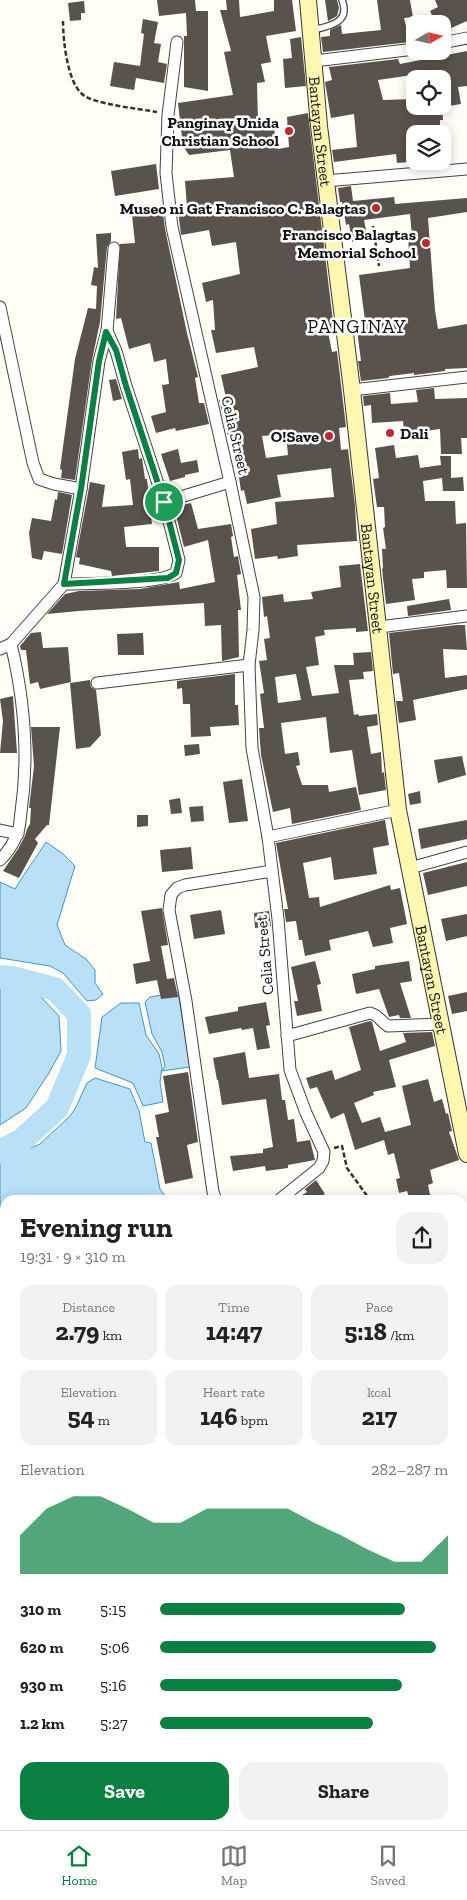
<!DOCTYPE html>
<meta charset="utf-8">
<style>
body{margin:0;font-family:"Zilla Slab",serif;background:#f2f2f2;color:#222;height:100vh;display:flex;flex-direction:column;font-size:19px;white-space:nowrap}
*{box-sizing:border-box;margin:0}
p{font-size:16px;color:#767676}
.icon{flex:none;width:28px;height:28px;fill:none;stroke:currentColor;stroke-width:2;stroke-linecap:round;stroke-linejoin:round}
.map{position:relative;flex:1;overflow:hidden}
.sheet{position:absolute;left:0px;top:1195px;width:468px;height:635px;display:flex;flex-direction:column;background:#fff;border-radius:15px 15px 0 0;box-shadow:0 2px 12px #0003}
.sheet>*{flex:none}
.needle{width:32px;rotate:81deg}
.fabs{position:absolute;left:406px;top:15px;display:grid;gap:10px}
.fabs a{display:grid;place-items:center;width:45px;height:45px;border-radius:10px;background:#fff;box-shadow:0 2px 12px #0003;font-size:25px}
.pin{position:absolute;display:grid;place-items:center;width:42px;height:42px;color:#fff;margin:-21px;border:2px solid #fff;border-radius:50%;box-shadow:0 1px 5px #0007}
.round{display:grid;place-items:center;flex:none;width:52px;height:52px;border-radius:15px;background:#f2f2f2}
.summary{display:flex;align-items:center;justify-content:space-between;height:85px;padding:0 20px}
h1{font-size:28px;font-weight:800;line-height:38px}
.stats{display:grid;grid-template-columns:repeat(3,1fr);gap:8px;height:85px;padding:5px 20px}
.stats div{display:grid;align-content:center;border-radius:12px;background:#f2f2f2;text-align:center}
.stats b{font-size:25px;font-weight:800}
.stats small{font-size:14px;font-weight:400}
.stats p{font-size:14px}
.chart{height:140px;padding:10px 20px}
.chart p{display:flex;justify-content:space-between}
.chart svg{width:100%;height:90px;margin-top:5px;fill:#0b8043;opacity:.7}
.cta{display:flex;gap:10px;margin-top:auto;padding:10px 20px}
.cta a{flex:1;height:58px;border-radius:15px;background:#0b8043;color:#fff;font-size:20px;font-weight:800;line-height:58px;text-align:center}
.cta a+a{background:#f2f2f2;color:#222}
ul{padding:0 20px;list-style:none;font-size:16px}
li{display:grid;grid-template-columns:80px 60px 1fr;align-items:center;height:38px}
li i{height:12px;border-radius:6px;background:#0b8043}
.menu{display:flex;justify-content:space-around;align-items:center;height:70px;border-top:1px solid #e0e0e0;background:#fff;font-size:14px;color:#767676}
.menu a{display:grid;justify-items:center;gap:2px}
.menu .current{color:#0b8043}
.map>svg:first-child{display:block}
</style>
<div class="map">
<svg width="467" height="1830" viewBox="0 0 467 1830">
<rect width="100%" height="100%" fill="#fffdf5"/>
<!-- cemetery -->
<polygon fill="#d9e3c4" points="462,1538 467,1538 467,1830 139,1830 141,1825 462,1825"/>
<!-- water -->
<g fill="#b9e0f7" stroke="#3f96cf">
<path d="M 46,842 L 62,853 L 75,866 L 57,925 L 65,945 L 86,959 L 95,970 L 95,983 L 103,994 L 96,1000 L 87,1001 L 63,973 L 50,966 L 0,958 L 0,882 L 15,889 C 25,872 36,858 46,842 Z"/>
<polygon points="0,988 11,988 40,996 59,1016 61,1051 49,1073 26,1108 0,1125"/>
<polygon points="178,992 190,1067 162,1071 165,1066 162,1052 152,1034 145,1002 150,997"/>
<polygon points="121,1003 139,1003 146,1035 159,1054 162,1067 160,1082 163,1102 143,1106 133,1083 95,1068 102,1017"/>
<polygon points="95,1078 130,1089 139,1111 145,1142 151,1143 160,1189 168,1200 5,1200 5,1354 0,1359 0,1161 40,1144 69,1117 75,1109 87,1083"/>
</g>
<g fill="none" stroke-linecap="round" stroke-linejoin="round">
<!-- river -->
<g stroke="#b9e0f7" stroke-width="24">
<polyline points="0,977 13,978 55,989 79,1014 79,1055 57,1108 22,1140 0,1152"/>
<polyline points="0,1389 5,1391"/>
<polyline points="462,1530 467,1529"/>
</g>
</g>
<!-- building -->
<g fill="#5a524d" fill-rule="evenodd">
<polygon points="157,0 195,0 196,11 208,11 208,91 184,87 184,36 187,36 186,13 159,16"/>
<path d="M 226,0 L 239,0 L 240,17 L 274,11 L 274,0 L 292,0 L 296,31 L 266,36 L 271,62 L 261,64 L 265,82 L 257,83 L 258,121 L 272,119 L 278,149 L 289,147 L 287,117 L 308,113 L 334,330 L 328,332 L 332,352 L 337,351 L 346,427 L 339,428 L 341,450 L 348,449 L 355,505 L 357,541 L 297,545 L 298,556 L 278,559 L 277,556 L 255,559 L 251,529 L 277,524 L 275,502 L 334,497 L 331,468 L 277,475 L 281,497 L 247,504 L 244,490 L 241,491 L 236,456 L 234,456 L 229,435 L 228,436 L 219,400 L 226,398 L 221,375 L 258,367 L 254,347 L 216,353 L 211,330 L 215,330 L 213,300 L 206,302 L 202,283 L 240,274 L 236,242 L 212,246 L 209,230 L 181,235 L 178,210 L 187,207 L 185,181 L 234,177 L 230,150 L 189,155 L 183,146 L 178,103 L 233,95 L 224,52 L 231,51 L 220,10 L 227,10 ZM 286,434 L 288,455 L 266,458 L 262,436 Z"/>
<polygon points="325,0 337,0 339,8 337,16 328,21"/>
<polygon points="377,0 410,0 413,17 404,18 410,42 323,52 321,37 330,36 330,30 341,25 342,34 381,30"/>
<polygon points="435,0 467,0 467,21 442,32 442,24 436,24 430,11 438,7"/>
<polygon points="84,1 85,13 81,13 81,20 70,21 68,3"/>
<polygon points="143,19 158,22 154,43 161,44 158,62 167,64 164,83 136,78 134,90 110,86 114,62 140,66 144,34 141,33"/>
<polygon points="301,37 306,86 285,88 283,59 292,58 290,39"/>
<polygon points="467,51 467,86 458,87 461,104 442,107 442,79 434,79 433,72 378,80 383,100 415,99 415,106 442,106 443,120 440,120 440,134 415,134 415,153 408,154 409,162 397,163 396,154 334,162 332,150 357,147 354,114 331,118 325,82 332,80 329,67 398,59 400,64"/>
<polygon points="156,164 159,189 115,196 111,171"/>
<polygon points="351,186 353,201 394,197 395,204 467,198 467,212 428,218 435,310 438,329 467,324 467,368 445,369 445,371 414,375 414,373 390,376 388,378 361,381 358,361 361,361 357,330 366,328 359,275 410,268 408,236 412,236 410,214 364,220 367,235 362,236 363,240 352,242 349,224 346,225 342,202 340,202 338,188"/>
<polygon points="163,212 165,229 187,333 198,377 195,378 199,403 204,403 209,424 176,431 175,428 156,433 151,416 166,412 162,385 169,384 166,359 154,362 150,343 129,349 121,318 116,319 120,244 135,243 132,215"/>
<polygon points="111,233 111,241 107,247 100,322 92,360 75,480 61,478 62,470 60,469 75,359 88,308 96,309 97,286 91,285 94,267 98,268 96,234"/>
<polygon points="116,379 122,399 113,401 109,380"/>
<polygon points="434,388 435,399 467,398 467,438 461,438 462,454 441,454 440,429 404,434 403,421 372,423 371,405 364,406 363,396 390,393 391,404 418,402 416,390"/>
<polygon points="394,445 396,458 418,455 420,468 441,465 440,456 451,456 451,478 463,477 464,491 443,491 442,478 423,481 425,501 455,501 456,524 466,523 467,588 447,588 446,570 424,572 424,578 412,579 415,600 386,604 382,569 383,568 382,549 386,549 383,528 385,527 384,507 377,507 373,479 379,478 375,448"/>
<polygon points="138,449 139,459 142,458 145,479 147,479 152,524 124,527 126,547 159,547 159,571 112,576 111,571 79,564 80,558 76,557 90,482 105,485 102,507 133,505 130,479 126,480 122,452"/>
<polygon points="178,449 181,463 197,460 199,472 185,475 185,477 170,481 161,454"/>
<polygon points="58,492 72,495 62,554 44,551 42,560 32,558 29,533 32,518 51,521 55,499 57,500"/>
<polygon points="191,503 198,529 231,524 233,536 231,537 234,557 238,556 241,574 237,575 241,610 238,610 239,657 222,661 221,625 205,626 204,603 78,611 47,614 65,594 79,591 140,589 179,582 180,589 215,582 208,540 184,547 174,507"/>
<path d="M 360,564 L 368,631 L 356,632 L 356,628 L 324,630 L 325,635 L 315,637 L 319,665 L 306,667 L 312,696 L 339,693 L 334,665 L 354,665 L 353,653 L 371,652 L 373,671 L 363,672 L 364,679 L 349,680 L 354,715 L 358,714 L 359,716 L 377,714 L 378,725 L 367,727 L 371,754 L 381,752 L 382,773 L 384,772 L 386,790 L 359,795 L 352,750 L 330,753 L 326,717 L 281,723 L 285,754 L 298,752 L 300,765 L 296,766 L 302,785 L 328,785 L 329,792 L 356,787 L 361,810 L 292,824 L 290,808 L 273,812 L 261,755 L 259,728 L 264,728 L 260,694 L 264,693 L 259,661 L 267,660 L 264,639 L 270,638 L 267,616 L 264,617 L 262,597 L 283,594 L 284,602 L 313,599 L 311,592 L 341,587 L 339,566 ZM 296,674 L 301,700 L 278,703 L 275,677 Z"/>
<polygon points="449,599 451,610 408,616 407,606"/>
<polygon points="457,625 465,625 467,650 443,649 445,678 467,675 467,689 413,700 416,720 399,723 396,701 403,701 399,673 393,674 389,633"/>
<polygon points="41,632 43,648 68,647 71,682 40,689 38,682 30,684 26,650 21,650 20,646 31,633"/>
<polygon points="143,633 144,655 118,655 117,634"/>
<polygon points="235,674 235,705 238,705 239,725 210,727 211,736 191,737 190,704 183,704 182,688 177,689 177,681"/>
<polygon points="90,680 91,687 96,690 101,735 90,747 76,749 70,683"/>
<polygon points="13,696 17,753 0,753 3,721 0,699"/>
<polygon points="31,727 60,727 49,825 47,825 35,839 38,843 19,878 3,871 18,849 25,836 27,829 30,824 31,808 29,808 34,766"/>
<polygon points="199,744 200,754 185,756 184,745"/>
<polygon points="462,756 466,775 438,783 434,760"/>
<polygon points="242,779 248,821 229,823 223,782"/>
<polygon points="420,791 421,803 410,805 408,794"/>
<polygon points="180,798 182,813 171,814 169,800"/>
<polygon points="203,806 204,821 191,822 189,807"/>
<polygon points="137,815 148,815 148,826 137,827"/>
<polygon points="385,820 389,845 373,848 377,874 334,880 331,857 303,863 309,898 319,897 320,907 390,885 391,890 400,888 407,924 390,928 393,943 373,947 368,931 329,940 331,950 305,956 302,940 299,940 296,921 286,922 284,909 288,909 276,843"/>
<polygon points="467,820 467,839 421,849 418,829"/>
<polygon points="191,847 193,869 162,872 160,850"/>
<polygon points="467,862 467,886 428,895 423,873"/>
<polygon points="162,908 168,945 161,946 167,979 174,978 178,997 161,999 157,980 136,984 133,964 150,961 141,911"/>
<polygon points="221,910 225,934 194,939 190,915"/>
<polygon points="269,911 271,926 255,928 254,913"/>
<polygon points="467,914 467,936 446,941 441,919"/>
<polygon points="315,961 321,984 317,985 322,1011 297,1016 294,1001 298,1001 291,967"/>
<polygon points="409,961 412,981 400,983 411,1018 400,1018 399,1015 389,1017 379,989 356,994 352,974 375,969 375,966"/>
<polygon points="467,992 467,1011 452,1014 448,996"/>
<polygon points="266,1002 270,1025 266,1026 270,1048 257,1050 253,1028 242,1030 241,1028 209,1034 205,1017 238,1011 238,1007"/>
<polygon points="370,1021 372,1022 380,1051 406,1042 403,1033 432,1032 435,1046 389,1060 396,1087 373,1092 374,1095 354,1103 362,1123 380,1117 385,1132 411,1125 402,1086 428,1079 434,1102 442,1099 446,1114 448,1113 452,1131 449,1132 459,1160 430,1170 433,1183 428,1185 431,1200 410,1200 407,1191 399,1193 396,1179 400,1178 394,1153 388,1155 384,1140 355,1150 344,1113 331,1119 317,1087 310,1089 306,1078 332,1070 335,1080 361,1070 349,1027"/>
<polygon points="245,1052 249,1078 279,1074 282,1100 285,1100 288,1120 294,1119 297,1142 310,1140 315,1160 288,1165 288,1168 266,1171 265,1166 233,1171 230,1156 263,1153 263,1149 273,1147 266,1099 222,1105 218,1080 217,1080 213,1058"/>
<polygon points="188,1072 198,1142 187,1145 193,1178 165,1184 156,1137 159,1137 155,1115 169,1112 163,1076"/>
<polygon points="316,1180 325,1194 315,1200 294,1200 307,1192 305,1189"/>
</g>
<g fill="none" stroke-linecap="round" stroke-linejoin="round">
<!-- lane casing -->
<g stroke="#444" stroke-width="8">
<g id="lane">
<path d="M 313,30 C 329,26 351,23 342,0"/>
<polyline points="0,1440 5,1442"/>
<polyline points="462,1571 464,1554 467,1550"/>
<polyline points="0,1634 5,1637"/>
<polyline points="462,1763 467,1763"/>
<polyline points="253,1830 253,1825"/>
<polyline points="392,1830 392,1825"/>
</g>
</g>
<!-- street casing -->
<g stroke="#444" stroke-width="13">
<g id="street">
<polyline points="177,42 168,115 166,173 172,227 230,482 254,597 253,630 249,665 252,748 268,837 278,919 290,1070 306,1113 324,1152 323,1161 319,1168 279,1200"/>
<polyline points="442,43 467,38"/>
<polyline points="314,61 415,49"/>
<polyline points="325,181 467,169"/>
<polyline points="0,307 33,463 39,479 54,484 81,489"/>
<polyline points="352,390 467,377"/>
<polyline points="164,502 230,482"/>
<polyline points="64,584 81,489 99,361 107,331"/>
<polyline points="379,627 467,616"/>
<path d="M 0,649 L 11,644 L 64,584 C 90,583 157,585 176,573 L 179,560 L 164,502 L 126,386 L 116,351 L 107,331 L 114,248"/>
<polyline points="97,683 249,665"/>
<polyline points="0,830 18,834"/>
<polyline points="268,837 398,810"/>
<path d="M 0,860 C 7,853 13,844 17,835 C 20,828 20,819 21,812 C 29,757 24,698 11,644"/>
<polyline points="410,868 467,852"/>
<path d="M 287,1036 L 370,1013 C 379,1015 381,1022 388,1026 L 441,1024"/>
<polyline points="216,1200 213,1192 186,1001 169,910 171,895 177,888 185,885 272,871"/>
<polyline points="0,1734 5,1736"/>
<polyline points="77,1830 79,1825"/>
</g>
</g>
<!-- secondary casing -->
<g stroke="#333" stroke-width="18">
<g id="secondary">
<path id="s1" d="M 308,0 L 319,126 L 352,390 L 398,810 L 467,1154"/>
</g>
</g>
<!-- path -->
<g stroke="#333" stroke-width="2.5" stroke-dasharray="5 2.5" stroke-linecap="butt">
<path d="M 63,21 C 63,39 67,81 82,94 C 92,104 141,109 157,112"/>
<polyline points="373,226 379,266"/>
<polyline points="334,1148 342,1146 347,1168 370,1200"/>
<polyline points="462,1608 467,1608"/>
</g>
<!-- lane -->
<use href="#lane" stroke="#fff" stroke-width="5.5"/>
<!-- street -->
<use href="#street" stroke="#fff" stroke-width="11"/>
<!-- secondary -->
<use href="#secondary" stroke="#fff6b0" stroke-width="16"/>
</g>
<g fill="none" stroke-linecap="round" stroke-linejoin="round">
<!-- route casing -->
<g stroke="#fff" stroke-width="10">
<polygon id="route" points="106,332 116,350 126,386 164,502 179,560 176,573 168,578 64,584 81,489 99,361"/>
</g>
<!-- route -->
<use href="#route" stroke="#0b8043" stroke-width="6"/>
</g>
<!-- markers -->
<g fill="#c4262e" stroke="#fff" stroke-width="2">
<circle cx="289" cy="131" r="5"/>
<circle cx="376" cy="208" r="5"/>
<circle cx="426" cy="243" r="5"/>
<circle cx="390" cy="433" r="5"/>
<circle cx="329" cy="436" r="5"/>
</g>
<g text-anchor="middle" stroke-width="5" stroke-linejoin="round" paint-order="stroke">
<!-- poi labels -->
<g font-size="16" font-weight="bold" fill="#111" stroke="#fff" text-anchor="end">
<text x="279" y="128">Panginay Unida<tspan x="279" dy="18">Christian School</tspan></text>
<text x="366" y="214">Museo ni Gat Francisco C. Balagtas</text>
<text x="416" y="240">Francisco Balagtas<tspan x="416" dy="18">Memorial School</tspan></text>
<text x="400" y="439" text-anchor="start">Dali</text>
<text x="319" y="442">O!Save</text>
</g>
<!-- street labels -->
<g font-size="16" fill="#111" stroke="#fff">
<text dy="6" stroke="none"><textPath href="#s1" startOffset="132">Bantayan Street</textPath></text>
<text transform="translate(236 435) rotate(77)" y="6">Celia Street</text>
<text dy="6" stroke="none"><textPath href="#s1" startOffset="582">Bantayan Street</textPath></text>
<text transform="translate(264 955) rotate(-95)" y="6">Celia Street</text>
<text dy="6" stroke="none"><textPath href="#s1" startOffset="988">Bantayan Street</textPath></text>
</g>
<!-- quarter labels -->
<g font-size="19" letter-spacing="1" fill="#111" stroke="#fff">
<text x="357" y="333">PANGINAY</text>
</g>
</g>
</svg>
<div class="fabs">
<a><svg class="needle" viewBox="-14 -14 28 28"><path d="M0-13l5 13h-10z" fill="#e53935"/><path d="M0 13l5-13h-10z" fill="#767676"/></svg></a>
<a><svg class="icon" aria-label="locate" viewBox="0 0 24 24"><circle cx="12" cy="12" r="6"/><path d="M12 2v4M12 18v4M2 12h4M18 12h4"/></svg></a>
<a><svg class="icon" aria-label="layers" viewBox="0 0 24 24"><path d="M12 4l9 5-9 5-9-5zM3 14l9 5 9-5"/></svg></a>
</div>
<div class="pin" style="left:164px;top:502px;background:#1e9e55"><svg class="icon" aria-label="arrive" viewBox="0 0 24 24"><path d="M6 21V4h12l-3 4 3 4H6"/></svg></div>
<section class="sheet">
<div class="summary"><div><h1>Evening run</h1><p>19:31 · 9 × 310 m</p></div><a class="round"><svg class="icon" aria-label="share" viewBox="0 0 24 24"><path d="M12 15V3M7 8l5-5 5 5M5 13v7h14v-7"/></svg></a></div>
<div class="stats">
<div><p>Distance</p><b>2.79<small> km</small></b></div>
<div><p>Time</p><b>14:47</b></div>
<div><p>Pace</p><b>5:18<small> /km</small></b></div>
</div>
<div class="stats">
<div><p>Elevation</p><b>54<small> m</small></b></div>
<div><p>Heart rate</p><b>146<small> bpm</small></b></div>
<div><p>kcal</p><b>217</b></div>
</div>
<div class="chart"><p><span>Elevation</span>282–287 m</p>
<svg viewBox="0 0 160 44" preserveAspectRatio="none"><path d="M0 44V25L10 12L20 6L30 6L40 12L50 19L60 19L70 12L80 12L90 12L100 12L110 19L120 25L130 32L140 38L150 38L160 25V44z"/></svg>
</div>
<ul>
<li><b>310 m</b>5:15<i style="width:85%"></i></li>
<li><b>620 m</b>5:06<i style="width:96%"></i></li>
<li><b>930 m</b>5:16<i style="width:84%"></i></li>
<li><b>1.2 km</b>5:27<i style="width:74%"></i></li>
</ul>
<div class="cta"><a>Save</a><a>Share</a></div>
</section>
</div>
<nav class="menu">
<a class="current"><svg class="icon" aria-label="home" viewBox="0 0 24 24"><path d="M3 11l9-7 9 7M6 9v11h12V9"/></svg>Home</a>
<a><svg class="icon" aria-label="map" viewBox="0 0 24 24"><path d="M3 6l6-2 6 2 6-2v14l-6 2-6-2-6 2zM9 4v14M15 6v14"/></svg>Map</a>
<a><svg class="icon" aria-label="saved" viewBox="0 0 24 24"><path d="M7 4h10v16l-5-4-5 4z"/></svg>Saved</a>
</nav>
